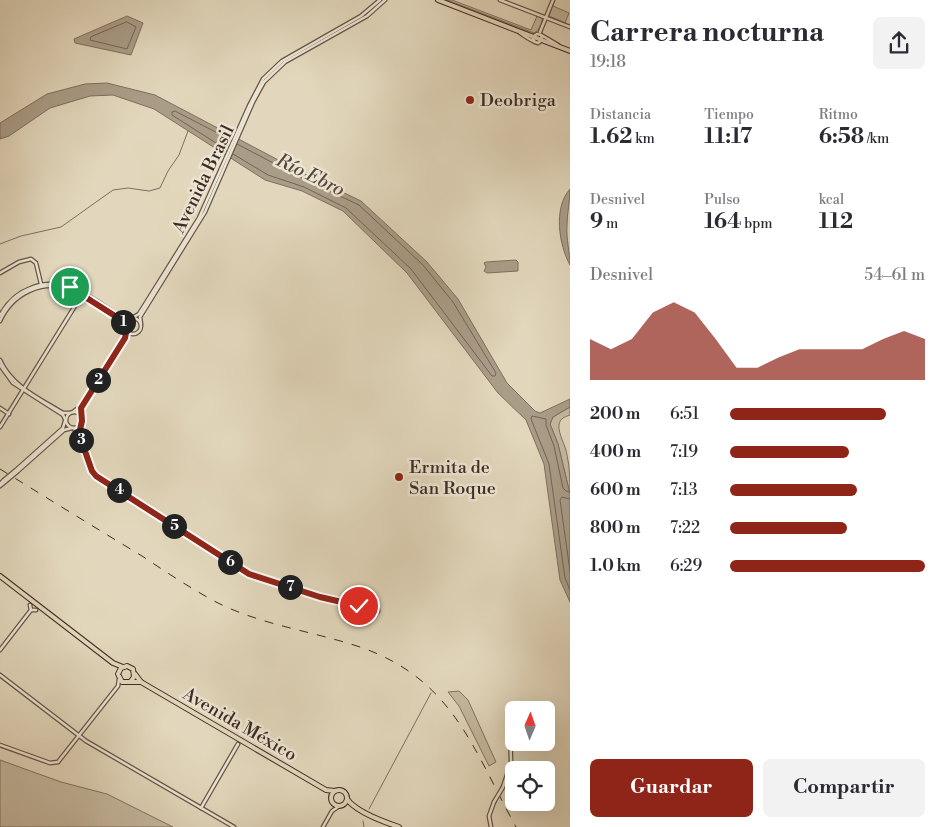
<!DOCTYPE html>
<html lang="es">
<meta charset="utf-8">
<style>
body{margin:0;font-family:"Libre Bodoni",serif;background:#f2f2f3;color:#2b2b33;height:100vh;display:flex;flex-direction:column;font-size:19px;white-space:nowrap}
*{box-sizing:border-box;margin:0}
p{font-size:16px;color:#7c7c81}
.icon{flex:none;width:28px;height:28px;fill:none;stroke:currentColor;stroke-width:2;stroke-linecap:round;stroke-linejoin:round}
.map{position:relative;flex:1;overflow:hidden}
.panel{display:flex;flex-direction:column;background:#fff;width:375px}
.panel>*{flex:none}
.needle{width:32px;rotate:2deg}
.fabs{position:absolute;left:505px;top:701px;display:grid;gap:10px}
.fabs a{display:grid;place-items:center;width:50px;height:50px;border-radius:8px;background:#fff;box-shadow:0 5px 20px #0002;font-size:25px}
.pin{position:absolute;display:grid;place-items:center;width:42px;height:42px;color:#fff;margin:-21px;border:2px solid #fff;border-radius:50%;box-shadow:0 1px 5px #0007}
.km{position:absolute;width:25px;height:25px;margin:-12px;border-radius:50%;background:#222;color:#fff;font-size:14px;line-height:25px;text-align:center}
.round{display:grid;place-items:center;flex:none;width:52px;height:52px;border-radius:8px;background:#f2f2f3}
.head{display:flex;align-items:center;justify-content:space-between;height:85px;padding:0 20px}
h1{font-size:28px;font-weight:800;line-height:38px}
.figures{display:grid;grid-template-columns:repeat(3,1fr);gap:8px;height:85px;padding:5px 20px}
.figures div{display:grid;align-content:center}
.figures b{font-size:21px;font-weight:800}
.figures small{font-size:14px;font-weight:400}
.figures p{font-size:14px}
.chart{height:140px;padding:10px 20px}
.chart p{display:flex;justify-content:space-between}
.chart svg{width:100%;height:90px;margin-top:5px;fill:#8f2418;opacity:.7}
.action{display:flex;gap:10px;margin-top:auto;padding:10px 20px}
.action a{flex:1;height:58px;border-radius:8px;background:#8f2418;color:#fff;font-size:20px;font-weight:800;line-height:58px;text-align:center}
.action a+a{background:#f2f2f3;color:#2b2b33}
ul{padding:0 20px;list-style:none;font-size:16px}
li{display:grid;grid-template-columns:80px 60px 1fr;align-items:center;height:38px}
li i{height:12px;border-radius:6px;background:#8f2418}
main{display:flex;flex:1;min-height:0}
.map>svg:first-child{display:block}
</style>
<main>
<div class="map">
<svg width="570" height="827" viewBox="0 0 570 827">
<rect width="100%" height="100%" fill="#e2d7bc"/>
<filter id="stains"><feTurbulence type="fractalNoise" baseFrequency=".004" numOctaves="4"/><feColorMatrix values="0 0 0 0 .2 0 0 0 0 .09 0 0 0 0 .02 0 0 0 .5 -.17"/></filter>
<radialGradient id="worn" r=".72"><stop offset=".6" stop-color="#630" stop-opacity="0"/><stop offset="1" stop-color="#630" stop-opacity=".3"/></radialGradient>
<!-- green -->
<g fill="#c6baa2" stroke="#827262">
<path d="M 447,0 L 452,0 L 531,30 L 537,16 L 542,18 C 543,24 539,30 534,33 Z"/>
<polygon points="554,0 553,6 569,13 565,23 549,16"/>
<path d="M 570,407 L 570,415 C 565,417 560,418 559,425 C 558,434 566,446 567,455 C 570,468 570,481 570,494 L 558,444 L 550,424 L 553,417 Z"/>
<polygon points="459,691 468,700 496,762 489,766 459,706 448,692"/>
<polygon points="0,760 61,782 107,794 173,827 0,827"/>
</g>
<!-- water -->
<g fill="#aa9d88" stroke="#7e6f60">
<polygon points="127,16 143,23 131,55 75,43 74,39"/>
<polygon points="107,83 155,95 303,173 361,201 427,262 458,299 507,383 535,411 540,413 570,399 570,407 553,417 550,424 558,444 570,494 570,602 560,580 544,464 526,420 498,393 407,273 343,211 302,191 265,180 154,109 113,95 90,96 50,108 9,136 0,139 0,123 47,94 85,84"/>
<path d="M 570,189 C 570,202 567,213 567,225 C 566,239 570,252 570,265 C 559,245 553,208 570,189 Z"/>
<polygon points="516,260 518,262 518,271 487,273 484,271 486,267 484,263 486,262"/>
</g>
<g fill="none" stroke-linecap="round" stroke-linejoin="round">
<!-- shore -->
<g stroke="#746456" stroke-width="1">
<polygon points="127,22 136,27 127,49 90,40 91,37"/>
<polyline points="227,150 172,115 172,112 175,111 231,140"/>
<polyline points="233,154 268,175 304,187 346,208 411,269 492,376 495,376 496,373 453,302 423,265 359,205 300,177 237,144"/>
<polyline points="570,492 566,491 563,488 554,446 546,425 546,419 532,416 531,419 549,464 565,578 570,590"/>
<polyline points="570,499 562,497 560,500 570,571"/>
</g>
<!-- stream -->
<g stroke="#7e6f60" stroke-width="1">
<polyline points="0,244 21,236 61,227 113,190 128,188 149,191 160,188 168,171 179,155 188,131"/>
<polyline points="369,809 431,693"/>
<polyline points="363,821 364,827"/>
</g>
<!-- minor casing -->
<g stroke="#665649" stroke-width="5">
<g id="minor">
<polyline points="500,0 570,27"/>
<polyline points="540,32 553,0"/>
<path d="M 520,33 C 526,37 531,41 538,43 L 542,40 L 541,35 L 537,34 L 534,36 L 533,39 L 535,42"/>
<polyline points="541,35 558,45"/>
<polyline points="0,273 19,262 31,259 36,263 41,284"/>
<path d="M 0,316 C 7,303 17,293 31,288 C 65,274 95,300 122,318 L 129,319"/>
<circle cx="133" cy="326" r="8"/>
<polyline points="132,318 139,314 199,218 249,106 263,79 282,61 361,16 380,0"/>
<path d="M 0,321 C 12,294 41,279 71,289 C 88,295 105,309 121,319 L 124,325"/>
<polyline points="141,324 140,317 205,212 253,102 264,82 285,62 367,16 385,0"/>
<path d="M 0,360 C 11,386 40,399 63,413 L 70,413"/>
<polyline points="0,365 13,383 63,415 65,419"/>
<polyline points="0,408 9,414"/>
<circle cx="74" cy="420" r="8"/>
<polyline points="73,412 82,405 125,338 125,330"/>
<path d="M 80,426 L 79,433 L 94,474 L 243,570 L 253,576 L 320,597 L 359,606 C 367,604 377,598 378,611 L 374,617 L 369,618 L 363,614 L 362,609 L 366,603"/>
<polyline points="0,427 83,293"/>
<polyline points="74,428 92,475 243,572 252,577 308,595 358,608 361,612"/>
<polyline points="16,470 63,428 65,421"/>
<polyline points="18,471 64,430 72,428"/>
<polyline points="0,484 4,480"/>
<polyline points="0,486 6,481"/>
<polyline points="31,610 36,610"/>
<polyline points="0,650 31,610 30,605"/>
<polyline points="0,675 86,741 234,827"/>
<polyline points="0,745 50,763 58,762 118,686 119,679"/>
<polyline points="503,787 511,763 510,722"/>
<polyline points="201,808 238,744"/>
<polyline points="323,827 332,811 338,807"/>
<polyline points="491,827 489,816 494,802"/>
</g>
</g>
<!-- major casing -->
<g stroke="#3d2b23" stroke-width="6">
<g id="major">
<polyline points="438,0 570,51"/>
<polyline points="0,576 113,663 123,667"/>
<polyline points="135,674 141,682 326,790 335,791"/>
<polyline points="131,681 134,677 133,669 127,666 121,668 118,674 122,682 141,682"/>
<circle cx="339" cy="798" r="8"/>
<path d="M 347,799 C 356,812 384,822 399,827"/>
</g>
</g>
<!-- minor -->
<use href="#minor" stroke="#ece5d3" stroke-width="2.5"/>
<!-- major -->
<use href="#major" stroke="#e2d7bc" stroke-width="4"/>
<!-- rail -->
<path stroke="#3d2b23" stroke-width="1" stroke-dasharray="9 9" stroke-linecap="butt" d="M 0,469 C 47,498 94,527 142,556 C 166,572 190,588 216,602 C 261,625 312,631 360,647 C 453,679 473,749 516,827"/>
<!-- minor-bridge casing -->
<g stroke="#665649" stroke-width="5" stroke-linecap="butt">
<g id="minor-bridge">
<polyline points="4,480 16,470"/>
<polyline points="6,481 18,471"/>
<polyline points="494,802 503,787"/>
</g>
</g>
<!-- minor-bridge -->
<use href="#minor-bridge" stroke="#ece5d3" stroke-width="2.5"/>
</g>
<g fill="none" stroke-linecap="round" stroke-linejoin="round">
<!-- route casing -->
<g stroke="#fff" stroke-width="10">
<polyline id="route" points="70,287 83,293 82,295 123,321 126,333 125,338 81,408 82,421 79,434 92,471 96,476 249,574 320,597 359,606"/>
</g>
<!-- route -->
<use href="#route" stroke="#8f2418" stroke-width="6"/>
</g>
<!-- markers -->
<g fill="#8f2418" stroke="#ece5d3" stroke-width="2">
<circle cx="470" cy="100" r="5"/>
<circle cx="399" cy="477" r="5"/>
</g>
<g text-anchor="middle" stroke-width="5" stroke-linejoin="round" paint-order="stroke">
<!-- poi labels -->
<g font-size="18" fill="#3d2b23" stroke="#ece5d3" text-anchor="start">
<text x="480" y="106">Deobriga</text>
<text x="409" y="473">Ermita de<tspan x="409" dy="21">San Roque</tspan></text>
</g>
<!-- street labels -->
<g font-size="18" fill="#3d2b23" stroke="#ece5d3">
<text transform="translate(203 179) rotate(-64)" y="6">Avenida Brasil</text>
<text transform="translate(240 724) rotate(30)" y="6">Avenida México</text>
</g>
<!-- water labels -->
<g font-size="19" font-style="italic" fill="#58483c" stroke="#ece5d3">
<text transform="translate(311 174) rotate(26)" y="7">Río Ebro</text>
</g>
</g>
<rect width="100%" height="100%" filter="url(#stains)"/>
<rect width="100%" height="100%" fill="url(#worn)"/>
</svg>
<div class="fabs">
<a><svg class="needle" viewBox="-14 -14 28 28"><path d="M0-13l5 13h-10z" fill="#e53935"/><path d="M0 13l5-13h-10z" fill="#7c7c81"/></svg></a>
<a><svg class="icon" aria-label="locate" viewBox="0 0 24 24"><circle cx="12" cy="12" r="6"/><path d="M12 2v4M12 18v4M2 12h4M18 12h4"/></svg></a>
</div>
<div class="pin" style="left:70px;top:287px;background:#1e9e55"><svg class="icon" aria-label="arrive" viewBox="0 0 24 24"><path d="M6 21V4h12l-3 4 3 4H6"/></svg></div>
<div class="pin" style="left:359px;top:606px;background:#d93025"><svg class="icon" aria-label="check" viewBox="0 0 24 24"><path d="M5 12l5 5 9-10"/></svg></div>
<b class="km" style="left:123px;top:322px">1</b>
<b class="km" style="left:98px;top:380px">2</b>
<b class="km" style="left:81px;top:440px">3</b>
<b class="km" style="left:119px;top:490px">4</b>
<b class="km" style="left:174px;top:526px">5</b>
<b class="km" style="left:230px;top:562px">6</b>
<b class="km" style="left:290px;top:587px">7</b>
</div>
<section class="panel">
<div class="head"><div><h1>Carrera nocturna</h1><p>19:18</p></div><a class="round"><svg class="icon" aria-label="share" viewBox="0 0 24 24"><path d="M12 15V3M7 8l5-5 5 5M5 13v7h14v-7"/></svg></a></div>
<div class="figures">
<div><p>Distancia</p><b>1.62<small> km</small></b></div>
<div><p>Tiempo</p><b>11:17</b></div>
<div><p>Ritmo</p><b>6:58<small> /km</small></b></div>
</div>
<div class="figures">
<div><p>Desnivel</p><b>9<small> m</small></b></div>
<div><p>Pulso</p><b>164<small> bpm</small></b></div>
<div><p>kcal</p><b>112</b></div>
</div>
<div class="chart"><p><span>Desnivel</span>54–61 m</p>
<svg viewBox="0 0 160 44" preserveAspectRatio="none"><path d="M0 44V24L10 29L20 24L30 11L40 6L50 11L60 24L70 38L80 38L90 33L100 29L110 29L120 29L130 29L140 24L150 20L160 24V44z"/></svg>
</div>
<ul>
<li><b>200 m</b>6:51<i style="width:80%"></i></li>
<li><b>400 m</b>7:19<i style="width:61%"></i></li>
<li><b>600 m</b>7:13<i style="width:65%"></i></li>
<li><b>800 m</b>7:22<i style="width:60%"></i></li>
<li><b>1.0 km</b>6:29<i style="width:100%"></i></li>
</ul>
<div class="action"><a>Guardar</a><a>Compartir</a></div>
</section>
</main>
